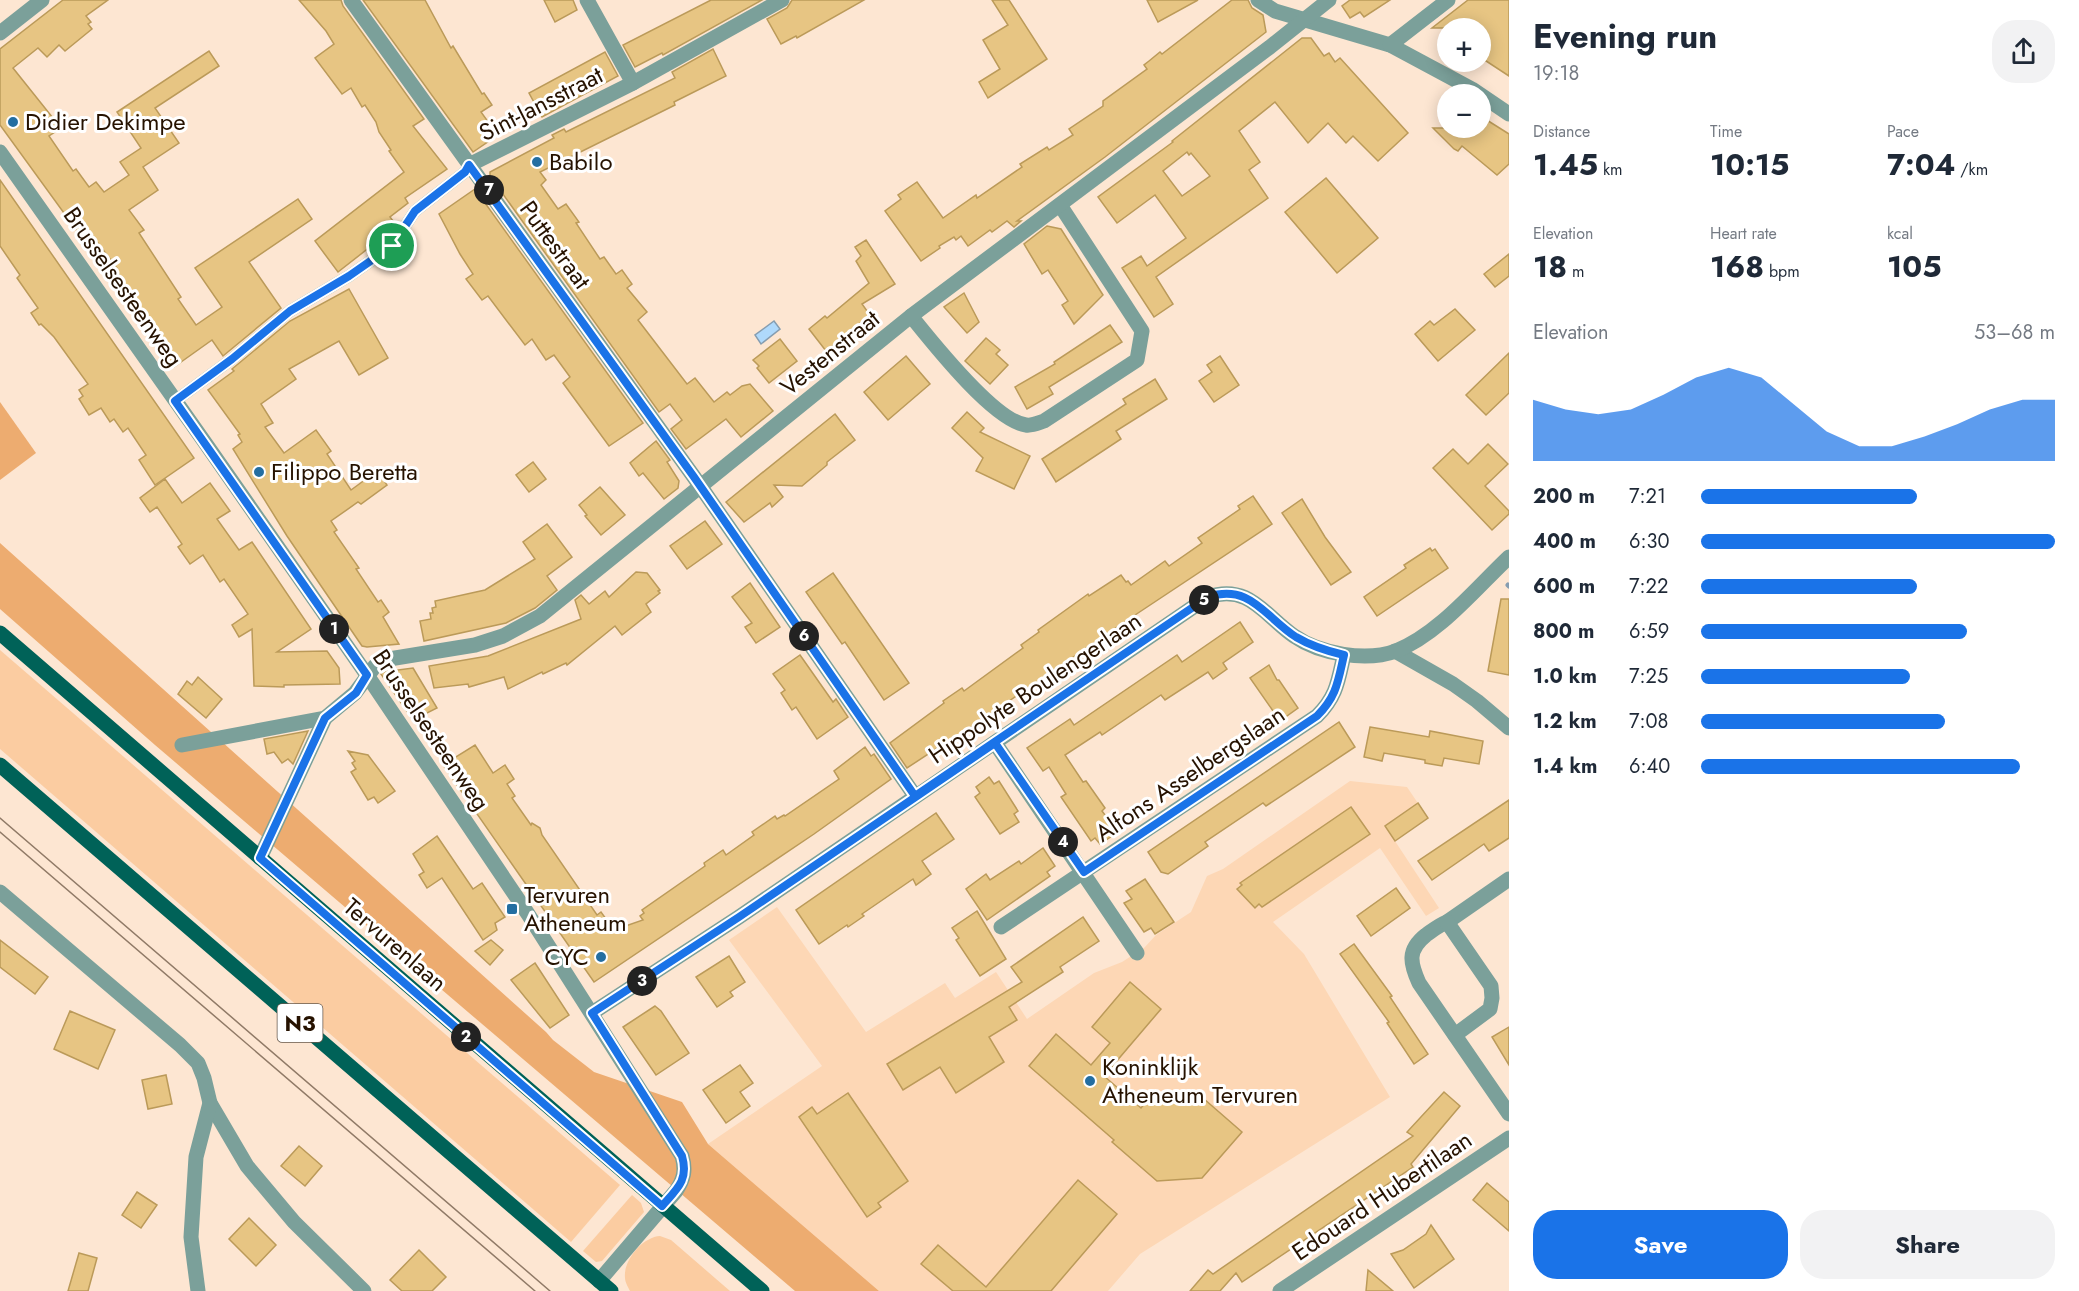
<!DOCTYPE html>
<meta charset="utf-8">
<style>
body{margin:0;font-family:Jost,sans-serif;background:#f2f2f3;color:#1f2937;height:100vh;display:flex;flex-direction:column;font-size:22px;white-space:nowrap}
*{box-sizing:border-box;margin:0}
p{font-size:20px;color:#747a83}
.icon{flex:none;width:33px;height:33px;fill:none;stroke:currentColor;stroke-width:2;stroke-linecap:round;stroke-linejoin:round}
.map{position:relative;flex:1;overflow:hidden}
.drawer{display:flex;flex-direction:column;background:#fff;width:570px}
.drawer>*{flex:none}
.buttons{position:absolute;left:1437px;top:18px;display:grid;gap:12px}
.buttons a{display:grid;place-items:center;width:54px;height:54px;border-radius:50%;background:#fff;box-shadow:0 3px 15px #0003;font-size:30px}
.pin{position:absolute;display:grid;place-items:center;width:51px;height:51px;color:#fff;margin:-26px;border:3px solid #fff;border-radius:50%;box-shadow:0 2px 6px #0007}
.km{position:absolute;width:30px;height:30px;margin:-15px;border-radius:50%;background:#222;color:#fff;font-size:16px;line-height:30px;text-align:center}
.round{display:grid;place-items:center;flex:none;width:63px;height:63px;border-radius:24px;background:#f2f2f3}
.overview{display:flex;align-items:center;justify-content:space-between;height:102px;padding:0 24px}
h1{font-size:33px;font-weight:700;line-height:45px}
.stats{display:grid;grid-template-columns:repeat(3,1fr);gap:9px;height:102px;padding:6px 24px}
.stats div{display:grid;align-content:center}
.stats b{font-size:30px;font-weight:700}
.stats small{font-size:16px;font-weight:400}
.stats p{font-size:16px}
.chart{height:168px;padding:12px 24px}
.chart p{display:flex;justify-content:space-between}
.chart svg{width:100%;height:108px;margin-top:6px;fill:#1a73e8;opacity:.7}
.button{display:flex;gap:12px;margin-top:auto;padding:12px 24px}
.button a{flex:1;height:69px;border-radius:24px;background:#1a73e8;color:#fff;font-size:24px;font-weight:700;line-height:69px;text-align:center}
.button a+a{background:#f2f2f3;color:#1f2937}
ul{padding:0 24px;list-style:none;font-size:20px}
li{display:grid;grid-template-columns:96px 72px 1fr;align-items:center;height:45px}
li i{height:15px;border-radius:8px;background:#1a73e8}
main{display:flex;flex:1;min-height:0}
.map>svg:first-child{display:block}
</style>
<main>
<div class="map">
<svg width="1509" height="1291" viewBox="0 0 1509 1291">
<rect width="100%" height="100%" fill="#fde6d2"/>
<!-- built -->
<polygon fill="#fdd7b5" points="1350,781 1407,787 1428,818 1395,841 1439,908 1426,916 1380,848 1273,922 1304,954 1390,1097 1140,1254 1108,1291 879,1291 708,1144 822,1066 729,940 777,907 866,1032 945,983 955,998 996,972 1027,1019 1094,973 1122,962 1144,948 1156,935 1191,912 1207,876 1223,869"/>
<!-- green -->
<g fill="#fbcca1">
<polygon points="0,650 620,1185 571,1242 0,749"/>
<polygon points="632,1195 641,1203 644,1212 602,1261 596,1262 583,1251"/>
<path d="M 660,1236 L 671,1240 L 730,1291 L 630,1291 C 628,1287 625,1282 625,1278 C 623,1260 643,1237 660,1236 Z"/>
</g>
<!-- forest -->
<g fill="#edac70">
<polygon points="0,402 36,453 0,480"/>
<polygon points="0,543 546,1032 553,1040 594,1072 682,1102 708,1144 879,1291 795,1291 761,1262 155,745 0,609"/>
</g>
<!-- water -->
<polygon fill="#afd9fb" stroke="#869db0" stroke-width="1.5" points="774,321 780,329 761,344 755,335"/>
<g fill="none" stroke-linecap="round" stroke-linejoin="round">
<!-- stream -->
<polyline stroke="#869db0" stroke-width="5" points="1508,585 1509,586"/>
</g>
<!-- building -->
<g fill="#e7c583" stroke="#bb9a59" stroke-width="1.5" fill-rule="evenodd">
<polygon points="63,0 108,0 86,16 91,22 88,24 92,29 65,51 59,45 47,57 38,48 13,68 61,128 49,136 73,171 76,169 89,187 96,182 104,192 129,175 120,162 141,148 117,112 209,51 219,66 155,108 179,143 143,167 158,190 129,210 144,230 139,233 181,297 178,299 196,325 222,307 195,268 298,199 312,219 249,262 281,308 223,356 212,340 174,367 117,287 121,284 117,279 120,276 116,270 117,268 85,226 77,231 0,125 0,49"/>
<polygon points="299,0 341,0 343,6 424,119 413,126 447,169 405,198 408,203 390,217 396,225 393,229 338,272 315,241 404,172 389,151 391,150 379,132 376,122 365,105 362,107 351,88 342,94 315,58 334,44 326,31"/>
<polygon points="363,0 425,0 451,48 453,46 482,94 484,93 492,105 481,112 489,123 484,127 492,139 473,152"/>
<polygon points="544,0 573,0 577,10 555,22"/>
<polygon points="711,0 762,0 663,55 662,53 635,67 623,45"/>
<polygon points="792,0 864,0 797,38 796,36 781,44 767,19 787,8"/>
<polygon points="992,0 1009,0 1047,59 988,98 979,82 1000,69 983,40 1008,25"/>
<polygon points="1147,0 1198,0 1158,22"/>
<polygon points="1232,0 1248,0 1252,8 1263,15 1266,32 1105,157 1017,221 1021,221 1014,227 1007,221 992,232 990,230 968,246 961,236 956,240 954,237 939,246 940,248 921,261 885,211 901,199 898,195 917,182 943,218 976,195 977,198 1022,167 1020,164 1047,147 1049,150 1073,135 1069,129 1103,106 1103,101 1147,69 1144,65 1149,61 1160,52 1162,54"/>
<polygon points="1350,0 1390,0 1364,17 1360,12 1350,18 1342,6"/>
<polygon points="1468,0 1509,0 1509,76 1480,57 1480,28 1432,28"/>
<path d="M 1302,38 L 1311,38 L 1324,56 L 1329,53 L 1335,62 L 1340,58 L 1408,133 L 1378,161 L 1353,136 L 1346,143 L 1328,123 L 1308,143 L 1275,102 L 1239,131 L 1260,162 L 1249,170 L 1268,198 L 1156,277 L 1173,304 L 1154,317 L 1122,268 L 1141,256 L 1147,266 L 1186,238 L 1155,195 L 1117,223 L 1098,197 L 1173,142 L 1172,141 ZM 1187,152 L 1189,155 L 1191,153 L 1210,176 L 1182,196 L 1163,171 Z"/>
<polygon points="713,49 726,76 674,102 675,105 540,172 546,180 541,185 558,209 566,204 579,222 576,223 600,259 604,257 616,274 622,270 632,284 627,288 647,312 638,320 687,384 695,378 714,402 727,392 730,395 742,386 750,384 773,411 741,437 726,419 686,449 671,429 682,420 670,404 659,412 490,176 490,172 554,138 552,135 564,129 566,132 675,78 672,72"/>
<polygon points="605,52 618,76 542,117 529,93"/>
<polygon points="1482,117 1509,134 1509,164 1497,175 1462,146 1458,151 1454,149 1433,128 1480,128"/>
<polygon points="1326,178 1378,238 1337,273 1285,212"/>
<polygon points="0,180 194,458 155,485 139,460 146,455 128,428 123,432 114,419 110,422 101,408 89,415 79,399 83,396 79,390 88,384 54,337 41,324 39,325 31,313 38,308 17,278 20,275 0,246"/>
<polygon points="475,189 643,423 609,446 563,383 570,377 554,355 546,360 532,339 525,345 488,296 482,300 466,279 473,274 460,254 439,214"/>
<polygon points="1047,226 1061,229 1103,295 1074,324 1062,305 1068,301 1048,270 1042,274 1024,244"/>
<polygon points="866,240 895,284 862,304 870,315 826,351 809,329 825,316 827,318 869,283 856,261 861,256 855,247"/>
<polygon points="1509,254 1509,276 1495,287 1484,274"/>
<polygon points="349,289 388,358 359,375 339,341 289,369 296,379 261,404 273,423 265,427 284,453 316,430 331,451 327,454 351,490 377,471 387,485 361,504 358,502 331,521 337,530 334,532 359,568 356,569 378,602 381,600 389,612 383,617 399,644 367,647 362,646 287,536 233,449 242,442 238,435 240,434 208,390 234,371 232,369 290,321"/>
<polygon points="964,293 979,322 967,333 944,307"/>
<polygon points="1455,309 1475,330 1438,361 1415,334 1430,321 1434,325"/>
<polygon points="1110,325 1122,342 1049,387 1053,394 1027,409 1015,387 1055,364 1054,362"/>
<polygon points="986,338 1000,350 996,354 1008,365 990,384 965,361"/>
<polygon points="780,339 797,361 769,383 757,368 759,366 753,360"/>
<polygon points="1509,353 1509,393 1486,415 1466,395"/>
<polygon points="906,356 930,384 888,420 864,392"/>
<polygon points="1220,356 1239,385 1214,402 1199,381 1212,372 1207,365"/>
<polygon points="1155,379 1167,399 1116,431 1121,439 1056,482 1042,459 1126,404 1123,399"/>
<polygon points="967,412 984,428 980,432 1030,456 1014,489 976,471 983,458 952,428"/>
<polygon points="835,414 855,440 827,462 827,465 802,486 774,485 783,497 772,507 770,503 744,522 726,502"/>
<polygon points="656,441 670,460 667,462 679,481 678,488 664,499 643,473 639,476 630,463"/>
<polygon points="1488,444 1508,464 1485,486 1509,511 1509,514 1492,530 1433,468 1453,449 1468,464"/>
<polygon points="533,462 546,479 529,492 516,475"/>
<polygon points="165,479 182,503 210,483 230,511 217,519 239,550 252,542 311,629 277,652 327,651 339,668 340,684 284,685 284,687 254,686 252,629 239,637 232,625 248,614 224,579 220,582 203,555 190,564 178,547 182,544 157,507 150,512 140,498"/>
<polygon points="600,487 625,515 601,535 585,516 587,515 579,505"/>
<polygon points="1253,496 1272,524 1120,625 955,738 954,737 907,768 890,743 944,703 943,701 962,688 964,691 1023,648 1021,645 1039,632 1038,630 1088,594 1089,596 1121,575 1126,582 1128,581 1131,585 1165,561 1169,566 1202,543 1198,538 1240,509 1238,506"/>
<polygon points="1302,499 1325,537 1351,572 1331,585 1282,513"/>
<polygon points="705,521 722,544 687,569 670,546"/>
<polygon points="547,524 572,557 547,576 557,590 535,608 506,623 424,641 420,621 431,619 430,613 433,613 432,608 436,607 435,601 485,590 535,559 523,542"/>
<polygon points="1430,548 1432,551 1435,549 1448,568 1377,616 1364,597 1406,568 1404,565"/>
<polygon points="636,572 647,573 660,590 658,591 660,593 646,604 651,612 622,635 615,626 567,665 566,663 543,674 542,672 508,689 504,677 469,687 468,684 434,688 429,666 488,656 581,619 575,600 581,595 589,604 605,591 609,597"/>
<polygon points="833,573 909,683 884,700 845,642 842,644 806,592"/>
<polygon points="750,583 780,627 756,643 745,627 752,623 732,597"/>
<polygon points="1501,599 1509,599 1509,675 1488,671"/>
<polygon points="1240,622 1253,642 1223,663 1227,669 1213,679 1208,672 1165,700 1161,695 1102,735 1100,732 1065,755 1083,782 1086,781 1105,808 1102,811 1118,832 1100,844 1095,838 1091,841 1061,797 1066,794 1049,767 1043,771 1027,748 1070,719 1074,725 1177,655 1182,662"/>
<polygon points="800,655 833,702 836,699 848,717 817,739 796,707 792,710 781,693 785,690 773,674"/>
<polygon points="1269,665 1277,680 1279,680 1298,708 1280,721 1250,678"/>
<polygon points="413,668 437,708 425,714 424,712 413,720 381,674 383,672"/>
<polygon points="198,677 222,699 206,718 178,694 187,681 192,685"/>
<polygon points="1339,722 1355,747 1266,806 1263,803 1205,842 1208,846 1168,874 1161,872 1148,852"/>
<polygon points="1370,727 1429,737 1430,731 1483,741 1479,764 1444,758 1442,766 1425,763 1425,760 1384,753 1382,761 1364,757"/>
<polygon points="308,731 293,764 288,759 282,763 274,752 267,754 264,739"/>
<polygon points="475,745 493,773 505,765 514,779 507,784 515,796 512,798 531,825 532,823 540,828 542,835 597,915 601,912 614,930 643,920 640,916 644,913 642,910 705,866 704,863 723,850 726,855 754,835 752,832 775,816 777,819 784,815 785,816 839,779 834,771 865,747 871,756 874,754 891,779 814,834 594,982 443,765"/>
<polygon points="348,751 368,755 395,791 378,803 374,797 368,800 351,772 356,769 352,763 355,761"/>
<polygon points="989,777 994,784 999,781 1018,811 1014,814 1019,822 1000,834 975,797 980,793 976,787"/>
<polygon points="1509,800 1509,838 1489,851 1484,844 1432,880 1418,861"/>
<polygon points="1418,803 1428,818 1395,841 1385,826"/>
<polygon points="1351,807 1370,834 1262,907 1259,904 1255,908 1237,889 1242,885 1240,883"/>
<polygon points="936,813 954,839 922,861 931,874 916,885 913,879 862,914 864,916 848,927 847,925 819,944 796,910"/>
<polygon points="437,836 473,889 482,883 505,917 495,923 497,930 483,940 442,878 427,888 419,875 424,872 413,854"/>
<polygon points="1043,848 1055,866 1047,872 1050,876 987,920 966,889 986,874 990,880 1019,861 1021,864"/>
<polygon points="1145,879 1174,922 1155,934 1151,928 1144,932 1124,903 1132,899 1126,891"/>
<polygon points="1396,888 1410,908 1371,936 1357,916"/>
<polygon points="977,911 1006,959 980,976 956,940 959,938 952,928"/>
<polygon points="1083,917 1099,941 1060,967 1063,972 1009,1007 1017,1020 989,1037 1004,1062 956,1093 940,1067 903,1090 887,1064 1022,982 1011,967"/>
<polygon points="0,940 48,977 35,994 0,967"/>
<polygon points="491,940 503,950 490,965 475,951"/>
<polygon points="1354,944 1392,996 1390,997 1428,1054 1414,1064 1387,1023 1389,1022 1340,954"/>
<polygon points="729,956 745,982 730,992 733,996 717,1007 696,977"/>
<polygon points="535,963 569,1015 550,1028 511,980"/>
<polygon points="1130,982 1161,1009 1104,1076 1141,1108 1151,1096 1196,1092 1242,1132 1202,1178 1157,1181 1112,1142 1114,1140 1029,1066 1056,1034 1091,1065 1110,1043 1092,1027"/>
<polygon points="655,1006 661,1011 689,1053 656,1075 623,1027"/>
<polygon points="70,1011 115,1030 98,1069 54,1049"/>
<polygon points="1509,1027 1509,1065 1492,1037"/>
<polygon points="740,1065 753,1083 740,1092 750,1106 726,1123 703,1090"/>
<polygon points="166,1075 172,1104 148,1109 142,1080"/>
<polygon points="1444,1092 1460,1106 1411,1164 1413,1167 1242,1282 1236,1273 1220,1291 1190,1291 1208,1270 1213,1274 1413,1136 1407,1132"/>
<polygon points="848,1093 908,1181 878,1203 881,1207 867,1217 799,1117 812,1107 817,1114"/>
<polygon points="299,1146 322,1166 305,1186 281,1166"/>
<polygon points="1078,1180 1117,1214 1051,1291 953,1291 921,1264 938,1245 986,1287"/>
<polygon points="1487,1183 1509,1202 1509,1231 1473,1200"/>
<polygon points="137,1192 157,1205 141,1228 122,1215"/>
<polygon points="249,1218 276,1245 256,1266 229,1239"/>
<polygon points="1431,1225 1454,1259 1414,1288 1391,1254 1403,1250 1426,1234"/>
<polygon points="419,1250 446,1277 432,1291 402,1291 390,1280"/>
<polygon points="79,1253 97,1258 88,1291 68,1291"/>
<polygon points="1368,1270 1393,1291 1366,1291"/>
</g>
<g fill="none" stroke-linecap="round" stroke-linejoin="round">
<!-- pedestrian -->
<polyline stroke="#7ba09a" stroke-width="12" points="175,401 232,359 290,311 349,276 392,246 415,211 465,172 469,165"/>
<!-- minor -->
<g stroke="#7ba09a" stroke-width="15">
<polyline points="351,0 694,477 915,796"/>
<polyline points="587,0 633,83"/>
<polyline points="1258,0 1275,11 1390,45 1472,89 1509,114"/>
<polyline points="0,33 42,0"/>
<polyline points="1390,45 1448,0"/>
<polyline points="469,165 633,83 782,0"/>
<path d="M 911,316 C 932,342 994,421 1026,425 C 1032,426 1038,423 1044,421 L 1137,360 L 1142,331 L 1060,205"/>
<polyline points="1395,651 1453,684 1477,701 1509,728"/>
<polyline points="995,743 1137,953"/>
<polyline points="182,745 325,718 355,693 375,666 383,660 475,645 503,636 540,616 911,316 1270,47 1329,0"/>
<polyline points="260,858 325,718"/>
<path d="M 1509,879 L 1447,922 C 1439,925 1433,930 1426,935 C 1407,950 1410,963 1419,983 L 1509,1114"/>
<polyline points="0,892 180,1045 198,1063 204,1078 210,1103 247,1166 294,1222 364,1291"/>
<polyline points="1447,922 1491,986 1492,998 1490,1009 1455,1035"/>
<path d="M 1001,927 L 1317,716 C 1337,696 1338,681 1344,655"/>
<path d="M 592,1013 L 739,917 L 1208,597 C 1249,583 1265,616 1294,636 C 1320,654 1366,662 1396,651 C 1439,634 1476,588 1509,557"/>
<polyline points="198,1291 191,1237 196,1157 210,1103"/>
<polyline points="1280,1291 1509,1138"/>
</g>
<!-- tertiary -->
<path stroke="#7ba09a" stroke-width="15" d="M 0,152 L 206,444 L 367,675 L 528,914 L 682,1156 C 686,1170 684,1179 676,1191 L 599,1281"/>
<!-- primary -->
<g stroke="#006258" stroke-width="15">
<polyline points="0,633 762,1291"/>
<polyline points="0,765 611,1291"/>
</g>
<!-- tram -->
<g stroke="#907a67" stroke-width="1.5">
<polyline points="0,818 550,1291"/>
<polyline points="0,832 535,1291"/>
</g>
</g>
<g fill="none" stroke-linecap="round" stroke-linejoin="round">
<!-- route casing -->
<g stroke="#fff" stroke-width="12">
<path id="route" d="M 392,246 L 349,276 L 290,311 L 232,359 L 175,401 L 367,675 L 356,693 L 325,718 L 260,858 L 662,1206 C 677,1189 689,1180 682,1156 L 592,1013 L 739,917 L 995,743 L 1084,872 L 1317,716 C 1337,696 1338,681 1344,655 C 1327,651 1311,646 1296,637 C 1265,617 1250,583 1208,597 L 915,796 L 694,477 L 469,165 L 465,172 L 415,211 L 392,246"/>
</g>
<!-- route -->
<use href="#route" stroke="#1a73e8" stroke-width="8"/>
</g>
<!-- markers -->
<g fill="#246ea1" stroke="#fff" stroke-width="2">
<circle cx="13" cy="122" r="6"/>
<circle cx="537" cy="162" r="6"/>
<circle cx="259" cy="472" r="6"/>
<rect x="506" y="903" width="12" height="12" rx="3"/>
<circle cx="601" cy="957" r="6"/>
<circle cx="1090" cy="1081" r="6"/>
</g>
<g text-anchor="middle" stroke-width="6" stroke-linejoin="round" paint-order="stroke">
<!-- shield labels -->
<rect fill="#fff" stroke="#67594c" stroke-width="1.5" x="277.5" y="1004" width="45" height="38" rx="4.5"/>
<g font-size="22" font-weight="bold" fill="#261200">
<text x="300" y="1031">N3</text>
</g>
<!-- street labels -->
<g font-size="24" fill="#261200" stroke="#fff">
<text transform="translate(541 104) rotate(-27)" y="8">Sint-Jansstraat</text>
<text transform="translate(555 245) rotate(54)" y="8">Puttestraat</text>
<text transform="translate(123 287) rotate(55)" y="8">Brusselsesteenweg</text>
<text transform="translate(830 353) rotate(-39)" y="8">Vestenstraat</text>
<text transform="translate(1035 688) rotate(-34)" y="8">Hippolyte Boulengerlaan</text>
<text transform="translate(431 730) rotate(56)" y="8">Brusselsesteenweg</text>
<text transform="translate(1190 774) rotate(-34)" y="8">Alfons Asselbergslaan</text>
<text transform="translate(395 945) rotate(41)" y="8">Tervurenlaan</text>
<text transform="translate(1382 1196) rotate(-34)" y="8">Edouard Hubertilaan</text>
</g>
<!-- poi labels -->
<g font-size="24" fill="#261200" stroke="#fff" text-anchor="start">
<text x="25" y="130">Didier Dekimpe</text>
<text x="549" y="170">Babilo</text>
<text x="271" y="480">Filippo Beretta</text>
<text x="524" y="903">Tervuren<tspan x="524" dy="28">Atheneum</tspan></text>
<text x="589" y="965" text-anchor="end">CYC</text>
<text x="1102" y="1075">Koninklijk<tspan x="1102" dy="28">Atheneum Tervuren</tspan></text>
</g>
</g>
</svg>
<div class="buttons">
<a>+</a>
<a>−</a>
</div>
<div class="pin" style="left:392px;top:246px;background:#1e9e55"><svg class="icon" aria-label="arrive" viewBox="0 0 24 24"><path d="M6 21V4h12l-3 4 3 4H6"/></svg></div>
<b class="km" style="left:334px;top:629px">1</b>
<b class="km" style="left:466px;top:1037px">2</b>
<b class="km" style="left:642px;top:981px">3</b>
<b class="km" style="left:1063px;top:842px">4</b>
<b class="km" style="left:1204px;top:600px">5</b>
<b class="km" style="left:804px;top:636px">6</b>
<b class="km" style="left:489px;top:190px">7</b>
</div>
<section class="drawer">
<div class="overview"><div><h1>Evening run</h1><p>19:18</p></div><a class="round"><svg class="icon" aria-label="share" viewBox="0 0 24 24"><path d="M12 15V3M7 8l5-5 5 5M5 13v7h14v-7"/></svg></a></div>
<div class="stats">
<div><p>Distance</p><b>1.45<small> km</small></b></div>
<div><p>Time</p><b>10:15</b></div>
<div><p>Pace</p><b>7:04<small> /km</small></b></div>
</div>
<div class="stats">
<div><p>Elevation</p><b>18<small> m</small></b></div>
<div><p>Heart rate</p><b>168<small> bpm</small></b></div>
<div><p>kcal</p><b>105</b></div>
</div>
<div class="chart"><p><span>Elevation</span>53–68 m</p>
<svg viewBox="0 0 160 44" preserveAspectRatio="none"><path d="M0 44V19L10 23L20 25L30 23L40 17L50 10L60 6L70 10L80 21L90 32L100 38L110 38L120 34L130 29L140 23L150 19L160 19V44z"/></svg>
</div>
<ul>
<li><b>200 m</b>7:21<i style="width:61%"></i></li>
<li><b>400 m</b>6:30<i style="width:100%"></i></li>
<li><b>600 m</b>7:22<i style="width:61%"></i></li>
<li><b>800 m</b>6:59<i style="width:75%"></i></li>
<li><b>1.0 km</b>7:25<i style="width:59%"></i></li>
<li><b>1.2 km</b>7:08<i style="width:69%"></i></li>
<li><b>1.4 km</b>6:40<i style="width:90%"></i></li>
</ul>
<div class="button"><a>Save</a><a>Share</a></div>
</section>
</main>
